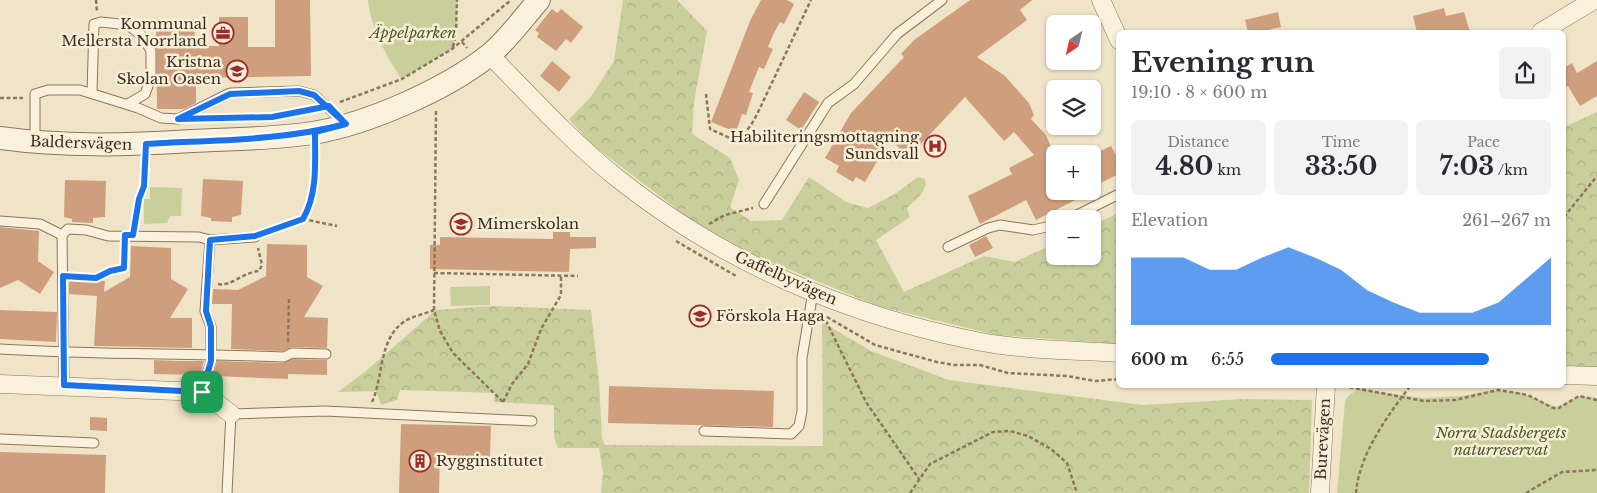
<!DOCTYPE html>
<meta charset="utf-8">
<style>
body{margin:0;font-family:"Libre Baskerville",serif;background:#f2f2f3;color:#2b2b33;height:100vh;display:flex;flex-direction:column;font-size:19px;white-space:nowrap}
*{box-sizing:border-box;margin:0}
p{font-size:16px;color:#7c7c81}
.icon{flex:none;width:28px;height:28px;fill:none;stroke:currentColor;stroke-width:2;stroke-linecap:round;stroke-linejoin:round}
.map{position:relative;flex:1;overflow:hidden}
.panel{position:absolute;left:1116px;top:30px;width:450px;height:358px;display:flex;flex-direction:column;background:#fff;border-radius:8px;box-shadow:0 1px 4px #0004}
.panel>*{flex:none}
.needle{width:32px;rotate:214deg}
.fabs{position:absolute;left:1046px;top:15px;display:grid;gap:10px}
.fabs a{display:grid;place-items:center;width:55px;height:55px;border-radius:8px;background:#fff;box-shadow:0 1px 4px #0004;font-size:25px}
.pin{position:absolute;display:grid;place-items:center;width:42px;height:42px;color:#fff;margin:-21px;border-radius:10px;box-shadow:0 2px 8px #0006}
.round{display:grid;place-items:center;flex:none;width:52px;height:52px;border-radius:8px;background:#f2f2f3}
.overview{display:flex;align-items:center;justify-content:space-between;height:85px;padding:0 15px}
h1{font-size:28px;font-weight:800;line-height:38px}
.stats{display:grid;grid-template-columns:repeat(3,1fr);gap:8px;height:85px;padding:5px 15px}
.stats div{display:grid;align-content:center;border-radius:8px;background:#f2f2f3;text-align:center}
.stats b{font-size:25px;font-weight:800}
.stats small{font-size:14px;font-weight:400}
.stats p{font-size:14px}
.chart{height:140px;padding:10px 15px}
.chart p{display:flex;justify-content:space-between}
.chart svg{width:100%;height:90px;margin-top:5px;fill:#1a73e8;opacity:.7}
ul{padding:0 15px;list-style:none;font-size:16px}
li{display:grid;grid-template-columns:80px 60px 1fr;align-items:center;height:38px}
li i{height:12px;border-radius:6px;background:#1a73e8}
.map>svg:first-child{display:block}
</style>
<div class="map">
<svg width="1597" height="493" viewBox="0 0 1597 493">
<defs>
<pattern id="forest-crowns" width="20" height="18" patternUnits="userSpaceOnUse" patternTransform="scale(1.25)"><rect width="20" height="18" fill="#c9cf9b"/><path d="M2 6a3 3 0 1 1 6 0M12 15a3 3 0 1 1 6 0" fill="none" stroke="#aeb285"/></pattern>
</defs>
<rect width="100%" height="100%" fill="#f0e4c8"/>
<!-- forest -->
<g fill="url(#forest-crowns)">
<polygon points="623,0 677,0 707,31 694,102 692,134 730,158 739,180 730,207 751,221 782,220 809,177 846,202 868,208 895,194 918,177 925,179 926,185 920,196 907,208 910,217 876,240 904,292 984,256 1015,262 1055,243 1055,256 1092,256 1093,225 1116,214 1119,219 1119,344 996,335 878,306 756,256 690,219 590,143 569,119 590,98 614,61"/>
<polygon points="1597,112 1597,368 1564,366 1564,127"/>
<polygon points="493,306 591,310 599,382 602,438 605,445 823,446 822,322 871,351 949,380 1143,405 1244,399 1312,400 1309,493 601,493 603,473 599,448 558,448 554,437 554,405 494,402 495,393 400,390 397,400 381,405 376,391 338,392 366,371 436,310"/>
</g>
<!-- green -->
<g fill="#c9cf9b">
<path d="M 368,0 L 457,0 L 456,33 L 452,49 L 402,79 C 387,59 370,26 368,0 Z"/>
<polygon points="150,187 182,188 181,216 170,216 167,223 144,224 144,199 150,199"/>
<polygon points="490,286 490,305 451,306 450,287"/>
<polygon points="1359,389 1423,398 1461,396 1488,391 1520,392 1556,407 1580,396 1597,398 1597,493 1337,493 1345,401 1349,395"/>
</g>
<!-- building -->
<g fill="#cf9f7d">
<polygon points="275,0 310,0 311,76 196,78 196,103 184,109 157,109 156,19 194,19 195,46 219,46 219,17 248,17 248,47 275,47"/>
<polygon points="761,0 787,0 794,4 784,24 780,22 773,35 768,47 773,49 764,69 759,67 749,92 753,93 746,115 742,114 736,132 711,122 750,21"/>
<polygon points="970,0 1032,0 1020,10 1027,20 977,57 1005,76 1029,103 1034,115 1031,119 1046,135 1051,147 1055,145 1055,191 1093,191 1036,220 1026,200 980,224 968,196 1012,174 1009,168 1034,155 1014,132 1004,141 965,97 909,157 890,139 865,182 856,177 853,182 836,172 839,166 825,158 851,113 904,57 901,54 914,40"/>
<polygon points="1444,8 1446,16 1464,12 1470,32 1417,32 1413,16"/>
<polygon points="552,9 557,13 561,9 583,27 571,43 566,39 556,51 537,37 539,33 535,30"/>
<polygon points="1278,12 1281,27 1258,32 1248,32 1245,20"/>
<polygon points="552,61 571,77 559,92 540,76"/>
<polygon points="1597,61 1597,96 1580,106 1568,86 1564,88 1564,68 1572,63 1577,73"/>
<polygon points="804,92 819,102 801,130 786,120"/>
<polygon points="1111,146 1119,161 1119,174 1092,187 1092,155"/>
<polygon points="203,179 243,181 241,215 232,217 232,222 211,221 211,218 201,216"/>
<polygon points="65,180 106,181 105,217 93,218 93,223 72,222 72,219 64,217"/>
<polygon points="0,227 39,231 38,261 54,272 40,294 18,280 0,288"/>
<polygon points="553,232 570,232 570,237 596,237 596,248 570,249 569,272 430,269 430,245 440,245 440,237 553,239"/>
<polygon points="986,236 993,248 975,257 969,245"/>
<polygon points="267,244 307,245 307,277 323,286 304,317 328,318 327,348 292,347 283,351 231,349 232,304 212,304 213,289 238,290 266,276"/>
<polygon points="131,246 171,248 171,279 188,289 170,318 192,318 192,348 94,346 97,296 69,294 69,279 105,281 104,292 130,277"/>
<polygon points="0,310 57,312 56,342 0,339"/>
<polygon points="293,359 327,360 327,375 288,374 288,379 213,376 217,361 284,363"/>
<polygon points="154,360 177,361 204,361 200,375 154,374"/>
<polygon points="609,386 774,391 773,427 608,423"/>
<polygon points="90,417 107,418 107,431 90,430"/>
<polygon points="401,424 491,426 490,457 440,455 439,493 399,493"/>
<polygon points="0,452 106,455 105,493 0,493"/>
</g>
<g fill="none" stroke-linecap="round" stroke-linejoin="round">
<!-- service casing -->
<g stroke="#8d765c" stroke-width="11">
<g id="service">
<polyline points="92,93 94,24 101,22 128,25 142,36 151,51 151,78 145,94 128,104"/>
<polyline points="35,142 35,94 48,90 80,90 138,108 161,118 178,119 230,93 299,91 314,95 345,123"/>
<polyline points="764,204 828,103 854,84 897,34 942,0"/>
<polyline points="1069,219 1119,194"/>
<polyline points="0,221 40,224 62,235"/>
<polyline points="948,247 988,228 1000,225 1033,230 1055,225"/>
<path d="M 0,349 C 94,355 189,353 284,357 L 292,353 L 326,354"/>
<polyline points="64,385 62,235 68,229 86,230 108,236 199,237 210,240 255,237"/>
<polyline points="202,392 211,361 211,327 205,311 210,240"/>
<polyline points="704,431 791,434 799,426 802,411 802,358 813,292"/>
<polyline points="0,439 94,443"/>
<polyline points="227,493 231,414 325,411 532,421"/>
</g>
</g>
<!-- minor casing -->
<g stroke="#8d765c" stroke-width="19">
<g id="minor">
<polyline points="1101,0 1119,40"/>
<polyline points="1541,32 1594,0"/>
<path d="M 490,55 C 531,97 571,141 617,178 C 721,261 846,315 976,341 C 1022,350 1071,350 1119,353"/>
<polyline points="1564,375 1597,376"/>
<polyline points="0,384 202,392 231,414"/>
<polyline points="1320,493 1326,385"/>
</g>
</g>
<!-- tertiary casing -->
<g stroke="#8d765c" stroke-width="24">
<path id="tertiary" d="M 0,138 C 63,147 129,145 192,141 C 233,139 273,139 313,133 C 367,124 445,90 488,56 C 507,41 523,18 539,0"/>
</g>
<!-- path -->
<g stroke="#8d765c" stroke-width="2.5" stroke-dasharray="4 2.5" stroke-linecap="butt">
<polyline points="96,0 97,11"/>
<polyline points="462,42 467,48"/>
<polyline points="453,47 456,33 457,0"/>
<path d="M 706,94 L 710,129 L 732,139 C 747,137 754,120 760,108 L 811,0"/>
<polyline points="0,98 23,98"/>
<polyline points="340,102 402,79 452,49 511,0"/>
<polyline points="436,111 434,310 440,331 453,353 503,402"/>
<polyline points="274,117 313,110"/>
<polyline points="1564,217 1597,176"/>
<polyline points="303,219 337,226"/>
<polyline points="709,224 725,215 753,208"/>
<path d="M 134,226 C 138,204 146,183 146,161"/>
<polyline points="266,233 303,219 310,206 315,151"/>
<polyline points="676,241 736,276"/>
<polyline points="434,273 578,276"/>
<path d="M 74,277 C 94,278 105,275 124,268 L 124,248"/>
<path d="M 218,284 C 230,287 244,272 259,271 L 262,265 L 258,248"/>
<polyline points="823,315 866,402 919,479"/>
<polyline points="827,317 875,345 937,362 954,365 980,365 1008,373 1067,376 1095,381 1119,379"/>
<polyline points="288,342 289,299"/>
<polyline points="1343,386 1424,401 1455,400 1498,390 1528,395 1553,408 1559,408 1579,396 1597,400"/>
<path d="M 372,402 C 384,376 378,339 405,321 C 413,316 425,314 434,310"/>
<polyline points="503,402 512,384 528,364 541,329 561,295 561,276"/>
<polyline points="910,493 930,464 993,432 1010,431 1028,436 1051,449 1067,463 1077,493"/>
<path d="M 1356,493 C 1359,454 1388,415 1411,385"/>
<polyline points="1526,493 1562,472 1597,470"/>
</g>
<!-- service -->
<use href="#service" stroke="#faf1dc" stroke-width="9"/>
<!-- minor -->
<use href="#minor" stroke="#faf1dc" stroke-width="18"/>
<!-- tertiary -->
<use href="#tertiary" stroke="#faf1dc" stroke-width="22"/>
</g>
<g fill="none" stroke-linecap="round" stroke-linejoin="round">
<!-- route casing -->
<g stroke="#fff" stroke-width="10">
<path id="route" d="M 202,392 L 211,361 L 211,327 L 206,311 L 210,240 L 255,236 L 303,219 C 318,193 315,161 315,132 L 346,124 L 329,106 L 272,117 L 178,119 L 230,94 L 299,91 L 314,95 L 346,124 C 281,141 213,140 146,144 L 144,186 L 139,199 L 133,235 L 125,235 L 124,268 L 110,271 L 96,278 L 63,276 L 64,385 L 202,392"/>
</g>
<!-- route -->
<use href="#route" stroke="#1a73e8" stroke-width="6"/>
</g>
<!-- icons -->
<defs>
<g id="office-ring" transform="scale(1.125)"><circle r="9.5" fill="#f7eed8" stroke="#9e2a2b" stroke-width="1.5"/><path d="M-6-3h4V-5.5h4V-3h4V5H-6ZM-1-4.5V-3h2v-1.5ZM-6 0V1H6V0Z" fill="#9e2a2b"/></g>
<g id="school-ring" transform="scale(1.125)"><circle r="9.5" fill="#f7eed8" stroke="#9e2a2b" stroke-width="1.5"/><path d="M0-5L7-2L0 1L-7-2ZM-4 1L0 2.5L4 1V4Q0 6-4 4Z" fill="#9e2a2b"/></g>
<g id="hospital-ring" transform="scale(1.125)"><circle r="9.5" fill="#f7eed8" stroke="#9e2a2b" stroke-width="1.5"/><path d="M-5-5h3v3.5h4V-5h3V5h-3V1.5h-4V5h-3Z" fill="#9e2a2b"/></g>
<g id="building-ring" transform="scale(1.125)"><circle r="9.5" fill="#f7eed8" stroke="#9e2a2b" stroke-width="1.5"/><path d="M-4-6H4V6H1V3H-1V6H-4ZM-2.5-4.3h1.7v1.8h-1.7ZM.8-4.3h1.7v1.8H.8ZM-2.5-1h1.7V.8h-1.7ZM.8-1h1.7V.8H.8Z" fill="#9e2a2b"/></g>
</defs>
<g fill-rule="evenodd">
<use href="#office-ring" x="223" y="33"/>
<use href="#school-ring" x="237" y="71"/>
<use href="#hospital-ring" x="935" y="146"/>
<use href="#school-ring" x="461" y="224"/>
<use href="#school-ring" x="700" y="316"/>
<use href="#building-ring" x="420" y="461"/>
</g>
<g text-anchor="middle" stroke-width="5" stroke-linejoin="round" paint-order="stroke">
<!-- poi labels -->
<g font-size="15" fill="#3d2e20" stroke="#f7eed8" text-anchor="end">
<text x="207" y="29">Kommunal<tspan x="207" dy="17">Mellersta Norrland</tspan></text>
<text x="221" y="67">Kristna<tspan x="221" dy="17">Skolan Oasen</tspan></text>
<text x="919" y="142">Habiliteringsmottagning<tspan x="919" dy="17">Sundsvall</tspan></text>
<text x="477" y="229" text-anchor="start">Mimerskolan</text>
<text x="716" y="321" text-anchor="start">Förskola Haga</text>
<text x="436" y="466" text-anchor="start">Rygginstitutet</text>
</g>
<!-- park labels -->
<g font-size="15" font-style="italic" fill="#4d5a26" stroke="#f7eed8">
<text x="413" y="38">Äppelparken</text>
<text x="1501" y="438">Norra Stadsbergets<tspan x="1501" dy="17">naturreservat</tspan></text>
</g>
<!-- street labels -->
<g font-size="15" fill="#3d2e20" stroke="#f7eed8">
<text transform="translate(81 143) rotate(2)" y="5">Baldersvägen</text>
<text transform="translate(786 278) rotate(24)" y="5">Gaffelbyvägen</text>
<text transform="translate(1323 439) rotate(-87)" y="5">Burevägen</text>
</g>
</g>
</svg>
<div class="fabs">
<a><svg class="needle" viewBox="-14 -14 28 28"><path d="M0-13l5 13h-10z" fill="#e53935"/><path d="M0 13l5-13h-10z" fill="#7c7c81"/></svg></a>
<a><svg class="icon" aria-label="layers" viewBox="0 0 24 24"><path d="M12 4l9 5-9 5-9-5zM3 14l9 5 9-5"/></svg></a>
<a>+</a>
<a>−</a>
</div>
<div class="pin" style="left:202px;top:392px;background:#1e9e55"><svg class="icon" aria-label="arrive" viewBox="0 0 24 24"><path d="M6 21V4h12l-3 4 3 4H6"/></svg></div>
<section class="panel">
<div class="overview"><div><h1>Evening run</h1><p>19:10 · 8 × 600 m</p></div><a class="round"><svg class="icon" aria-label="share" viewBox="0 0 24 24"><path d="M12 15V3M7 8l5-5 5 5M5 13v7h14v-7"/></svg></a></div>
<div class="stats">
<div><p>Distance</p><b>4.80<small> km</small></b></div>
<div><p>Time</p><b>33:50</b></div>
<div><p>Pace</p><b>7:03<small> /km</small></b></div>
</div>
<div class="chart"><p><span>Elevation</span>261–267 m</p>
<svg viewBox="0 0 160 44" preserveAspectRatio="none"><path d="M0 44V11L10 11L20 11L30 17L40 17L50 11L60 6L70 11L80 17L90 27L100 33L110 38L120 38L130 38L140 33L150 22L160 11V44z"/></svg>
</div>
<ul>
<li><b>600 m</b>6:55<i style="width:78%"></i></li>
</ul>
</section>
</div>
